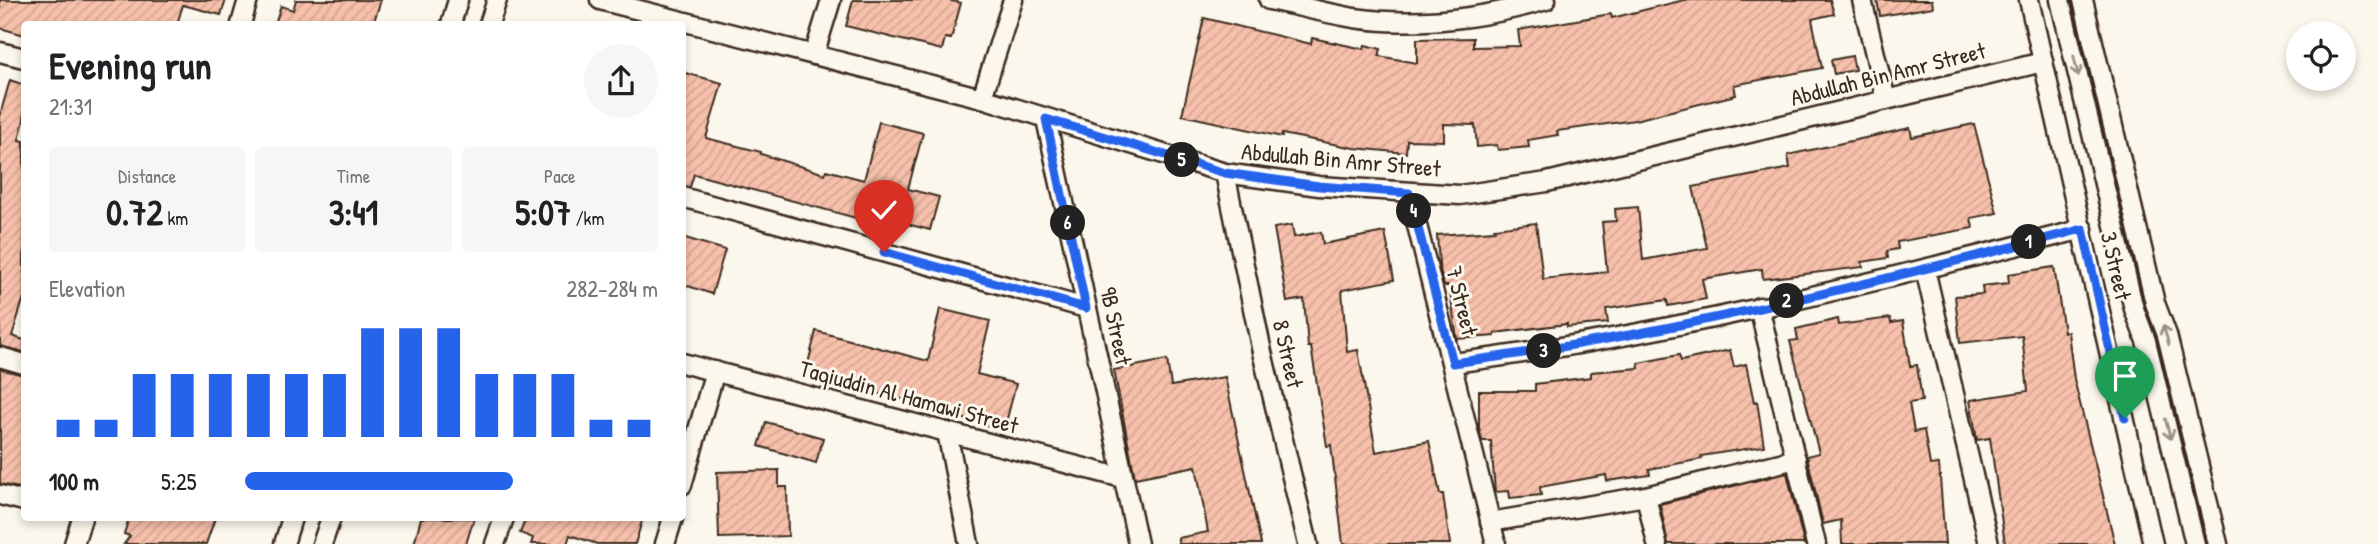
<!DOCTYPE html>
<meta charset="utf-8">
<style>
body{margin:0;font-family:"Patrick Hand",sans-serif;background:#f6f6f6;color:#202124;height:100vh;display:flex;flex-direction:column;font-size:26px;white-space:nowrap}
*{box-sizing:border-box;margin:0}
p{font-size:23px;color:#757577}
.icon{flex:none;width:38px;height:38px;fill:none;stroke:currentColor;stroke-width:2;stroke-linecap:round;stroke-linejoin:round}
.map{position:relative;flex:1;overflow:hidden}
.side{position:absolute;left:21px;top:21px;width:665px;height:500px;display:flex;flex-direction:column;background:#fff;border-radius:7px;box-shadow:0 4px 10px #0003}
.side>*{flex:none}
.tools{position:absolute;left:2286px;top:21px;display:grid;gap:14px}
.tools a{display:grid;place-items:center;width:70px;height:70px;border-radius:50%;background:#fff;box-shadow:0 4px 10px #0003;font-size:35px}
.pin{position:absolute;display:grid;place-items:center;width:60px;height:60px;color:#fff;margin:-72px -30px;border-radius:50% 50% 50% 0;rotate:-45deg;box-shadow:0 0 7px #0007}
.pin .icon{rotate:45deg}
.km{position:absolute;width:35px;height:35px;margin:-18px;border-radius:50%;background:#222;color:#fff;font-size:19px;line-height:35px;text-align:center}
.round{display:grid;place-items:center;flex:none;width:74px;height:74px;border-radius:37px;background:#f6f6f6}
.headline{display:flex;align-items:center;justify-content:space-between;height:119px;padding:0 28px}
h1{font-size:38px;font-weight:800;line-height:52px}
.stats{display:grid;grid-template-columns:repeat(3,1fr);gap:10px;height:119px;padding:7px 28px}
.stats div{display:grid;align-content:center;border-radius:7px;background:#f6f6f6;text-align:center}
.stats b{font-size:35px;font-weight:800}
.stats small{font-size:19px;font-weight:400}
.stats p{font-size:19px}
.chart{height:196px;padding:14px 28px}
.chart p{display:flex;justify-content:space-between}
.chart svg{width:100%;height:126px;margin-top:7px;stroke:#2563eb;stroke-width:6}
ul{padding:0 28px;list-style:none;font-size:23px}
li{display:grid;grid-template-columns:112px 84px 1fr;align-items:center;height:52px}
li i{height:18px;border-radius:9px;background:#2563eb}
.map>svg:first-child{display:block}
</style>
<div class="map">
<svg width="2378" height="544" viewBox="0 0 2378 544">
<defs>
<pattern id="building-hatch" width="6" height="6" patternUnits="userSpaceOnUse" patternTransform="scale(1.75)"><rect width="6" height="6" fill="#f7c0ab"/><path d="M-1 1l2-2M0 6l6-6M5 7l2-2" fill="none" stroke="#d5a593"/></pattern>
</defs>
<rect width="100%" height="100%" fill="#fbf7ec"/>
<filter id="ink" filterUnits="userSpaceOnUse"><feTurbulence type="fractalNoise" baseFrequency=".0143" numOctaves="2"/><feDisplacementMap in="SourceGraphic" scale="14" xChannelSelector="R" yChannelSelector="G"/><feConvolveMatrix kernelMatrix="1 2 1 2 8 2 1 2 1" color-interpolation-filters="sRGB"/></filter>
<g filter="url(#ink)">
<!-- building -->
<g fill="url(#building-hatch)" stroke="#3b2a1e" stroke-width="2">
<polygon points="0,0 226,0 221,15 183,5 177,24 24,24 24,35 0,28"/>
<polygon points="296,0 381,0 373,24 286,24 276,21 281,6 293,10"/>
<polygon points="853,0 948,0 961,3 951,39 945,38 942,50 846,26"/>
<polygon points="1684,0 1830,0 1834,14 1812,19 1822,68 1734,85 1736,95 1635,120 1557,131 1558,135 1528,140 1529,147 1498,150 1497,145 1477,147 1475,125 1444,124 1444,141 1407,140 1406,153 1354,148 1282,134 1282,137 1182,115 1204,18 1311,44 1312,38 1364,49 1365,45 1381,49 1379,56 1417,63 1417,39 1473,38 1473,47 1520,46 1518,30 1611,14 1612,18"/>
<polygon points="1877,0 1932,0 1933,7 1880,16"/>
<polygon points="1852,56 1855,70 1834,74 1831,60"/>
<polygon points="682,72 722,83 706,138 761,152 761,154 825,174 826,170 864,180 879,122 923,133 908,189 939,197 930,230 869,214 867,221 694,174 690,187 682,186"/>
<polygon points="10,80 24,85 24,120 19,140 24,141 24,297 12,336 24,340 24,352 0,346 0,115"/>
<polygon points="1974,124 1997,213 1971,218 1973,228 1897,242 1898,249 1887,251 1888,258 1862,262 1863,267 1763,279 1762,269 1702,279 1706,299 1668,306 1667,300 1606,309 1608,323 1567,327 1567,324 1495,333 1495,336 1457,339 1449,286 1444,286 1439,265 1437,235 1495,231 1494,228 1536,223 1543,279 1607,272 1602,222 1616,221 1615,209 1638,207 1643,260 1707,248 1693,187 1790,168 1788,155 1910,128 1912,137"/>
<polygon points="1292,225 1294,237 1321,232 1323,244 1385,232 1394,280 1342,290 1347,352 1358,350 1376,452 1429,441 1440,494 1443,494 1450,544 1343,544 1331,445 1327,446 1311,347 1308,347 1304,299 1287,302 1274,228"/>
<polygon points="682,237 725,250 712,294 682,284"/>
<polygon points="2054,267 2064,332 2068,332 2074,379 2115,544 2005,544 1990,438 1977,440 1970,400 2028,391 2022,336 1960,343 1955,296 1983,294 1982,286 2009,283 2008,274"/>
<polygon points="940,309 990,321 977,374 1016,384 1004,430 954,416 956,412 805,376 816,331 928,361"/>
<polygon points="1890,318 1891,323 1903,321 1910,366 1917,365 1922,401 1909,403 1914,432 1924,430 1930,465 1939,464 1945,544 1842,544 1841,520 1823,524 1807,456 1819,453 1790,341 1798,340 1796,329 1838,319 1839,325"/>
<polygon points="1730,350 1734,367 1746,364 1754,402 1757,401 1764,446 1701,456 1702,459 1649,469 1650,475 1607,481 1606,475 1540,487 1541,495 1510,498 1509,491 1495,492 1491,441 1482,441 1479,428 1479,391 1535,391 1535,384 1591,377 1591,372 1639,368 1638,363 1679,355 1681,361"/>
<polygon points="1167,360 1171,386 1225,377 1261,544 1178,544 1178,538 1208,532 1196,466 1135,478 1114,370"/>
<polygon points="0,369 24,375 24,489 0,484"/>
<polygon points="766,422 823,438 816,463 759,446"/>
<polygon points="779,470 779,487 787,487 788,536 719,538 717,472"/>
<polygon points="1787,473 1804,544 1668,544 1660,504"/>
<polygon points="129,518 215,518 206,544 124,544 130,536 124,534"/>
<polygon points="421,518 474,518 466,544 414,544"/>
<polygon points="526,518 643,518 635,544 597,544 570,535 567,544 531,544 533,538 520,533"/>
</g>
<g fill="none" stroke-linecap="round" stroke-linejoin="round">
<!-- minor casing -->
<g stroke="#3b2a1e" stroke-width="23">
<g id="minor">
<polyline points="600,0 982,98 1225,173 1319,186 1460,195 1547,182 2043,62"/>
<path d="M 1269,0 C 1298,6 1326,13 1354,18 C 1418,27 1485,18 1546,0"/>
<polyline points="1862,0 1886,100"/>
<polyline points="2029,0 2153,544"/>
<polyline points="2060,0 2134,309 2146,341 2195,544"/>
<polyline points="2083,0 2155,303 2167,335 2218,544"/>
<polyline points="241,24 248,0"/>
<polyline points="451,24 458,0"/>
<polyline points="489,24 497,0"/>
<polyline points="0,52 24,58"/>
<polyline points="814,55 831,0"/>
<polyline points="982,98 1013,0"/>
<polyline points="1046,119 1138,544"/>
<polyline points="1225,173 1262,352 1308,544"/>
<polyline points="1409,193 1496,544"/>
<polyline points="682,197 1086,308"/>
<polyline points="1925,269 1989,544"/>
<polyline points="1759,307 1816,544"/>
<polyline points="0,357 24,364"/>
<polyline points="682,363 1123,478"/>
<path d="M 1453,363 C 1666,336 1875,282 2083,229"/>
<polyline points="947,432 969,544"/>
<polyline points="682,485 715,371"/>
<polyline points="0,495 24,501"/>
<polyline points="1646,496 1657,544"/>
<polyline points="1490,522 1646,496 1796,459"/>
<polyline points="74,544 82,518"/>
<polyline points="284,544 292,518"/>
<polyline points="322,544 331,518"/>
<polyline points="495,544 504,518"/>
<polyline points="665,544 673,518"/>
</g>
</g>
<!-- minor -->
<use href="#minor" stroke="#fbf7ec" stroke-width="18"/>
</g>
<!-- one-way arrows -->
<defs><path id="oneway-shaft" d="M-6 0H5M1.5-3L5.5 0L1.5 3" fill="none" stroke-width="1.6" stroke-linecap="round" stroke-linejoin="round" transform="scale(1.75)"/></defs>
<g stroke="#9b9085">
<use href="#oneway-shaft" transform="translate(2076 66) rotate(77)"/>
<use href="#oneway-shaft" transform="translate(2166 335) rotate(-107)"/>
<use href="#oneway-shaft" transform="translate(2168 429) rotate(75)"/>
</g>
</g>
<g fill="none" stroke-linecap="round" stroke-linejoin="round" filter="url(#ink)">
<!-- route casing -->
<g stroke="#fff" stroke-width="14">
<path id="route" d="M 884,252 L 1086,308 L 1046,119 L 1225,173 L 1319,186 L 1409,193 L 1453,363 C 1666,336 1875,282 2083,229 L 2125,418"/>
</g>
<!-- route -->
<use href="#route" stroke="#2563eb" stroke-width="9"/>
</g>
<g text-anchor="middle" stroke-width="6" stroke-linejoin="round" paint-order="stroke">
<!-- street labels -->
<g font-size="23" fill="#3b2a1e" stroke="#fbf7ec">
<text transform="translate(1888 74) rotate(-14)" y="8">Abdullah Bin Amr Street</text>
<text transform="translate(1341 160) rotate(5)" y="8">Abdullah Bin Amr Street</text>
<text transform="translate(2116 266) rotate(77)" y="8">3 Street</text>
<text transform="translate(1462 301) rotate(76)" y="8">7 Street</text>
<text transform="translate(1116 326) rotate(78)" y="8">9B Street</text>
<text transform="translate(1288 354) rotate(77)" y="8">8 Street</text>
<text transform="translate(909 397) rotate(15)" y="8">Taqiuddin Al Hamawi Street</text>
</g>
</g>
</svg>
<div class="tools">
<a><svg class="icon" aria-label="locate" viewBox="0 0 24 24"><circle cx="12" cy="12" r="6"/><path d="M12 2v4M12 18v4M2 12h4M18 12h4"/></svg></a>
</div>
<div class="pin" style="left:2125px;top:418px;background:#1e9e55"><svg class="icon" aria-label="arrive" viewBox="0 0 24 24"><path d="M6 21V4h12l-3 4 3 4H6"/></svg></div>
<div class="pin" style="left:884px;top:252px;background:#d93025"><svg class="icon" aria-label="check" viewBox="0 0 24 24"><path d="M5 12l5 5 9-10"/></svg></div>
<b class="km" style="left:2029px;top:242px">1</b>
<b class="km" style="left:1787px;top:301px">2</b>
<b class="km" style="left:1544px;top:351px">3</b>
<b class="km" style="left:1414px;top:211px">4</b>
<b class="km" style="left:1182px;top:160px">5</b>
<b class="km" style="left:1068px;top:223px">6</b>
<section class="side">
<div class="headline"><div><h1>Evening run</h1><p>21:31</p></div><a class="round"><svg class="icon" aria-label="share" viewBox="0 0 24 24"><path d="M12 15V3M7 8l5-5 5 5M5 13v7h14v-7"/></svg></a></div>
<div class="stats">
<div><p>Distance</p><b>0.72<small> km</small></b></div>
<div><p>Time</p><b>3:41</b></div>
<div><p>Pace</p><b>5:07<small> /km</small></b></div>
</div>
<div class="chart"><p><span>Elevation</span>282–284 m</p>
<svg viewBox="0 0 160 44" preserveAspectRatio="none"><path d="M5 44V38M15 44V38M25 44V22M35 44V22M45 44V22M55 44V22M65 44V22M75 44V22M85 44V6M95 44V6M105 44V6M115 44V22M125 44V22M135 44V22M145 44V38M155 44V38"/></svg>
</div>
<ul>
<li><b>100 m</b>5:25<i style="width:65%"></i></li>
</ul>
</section>
</div>
